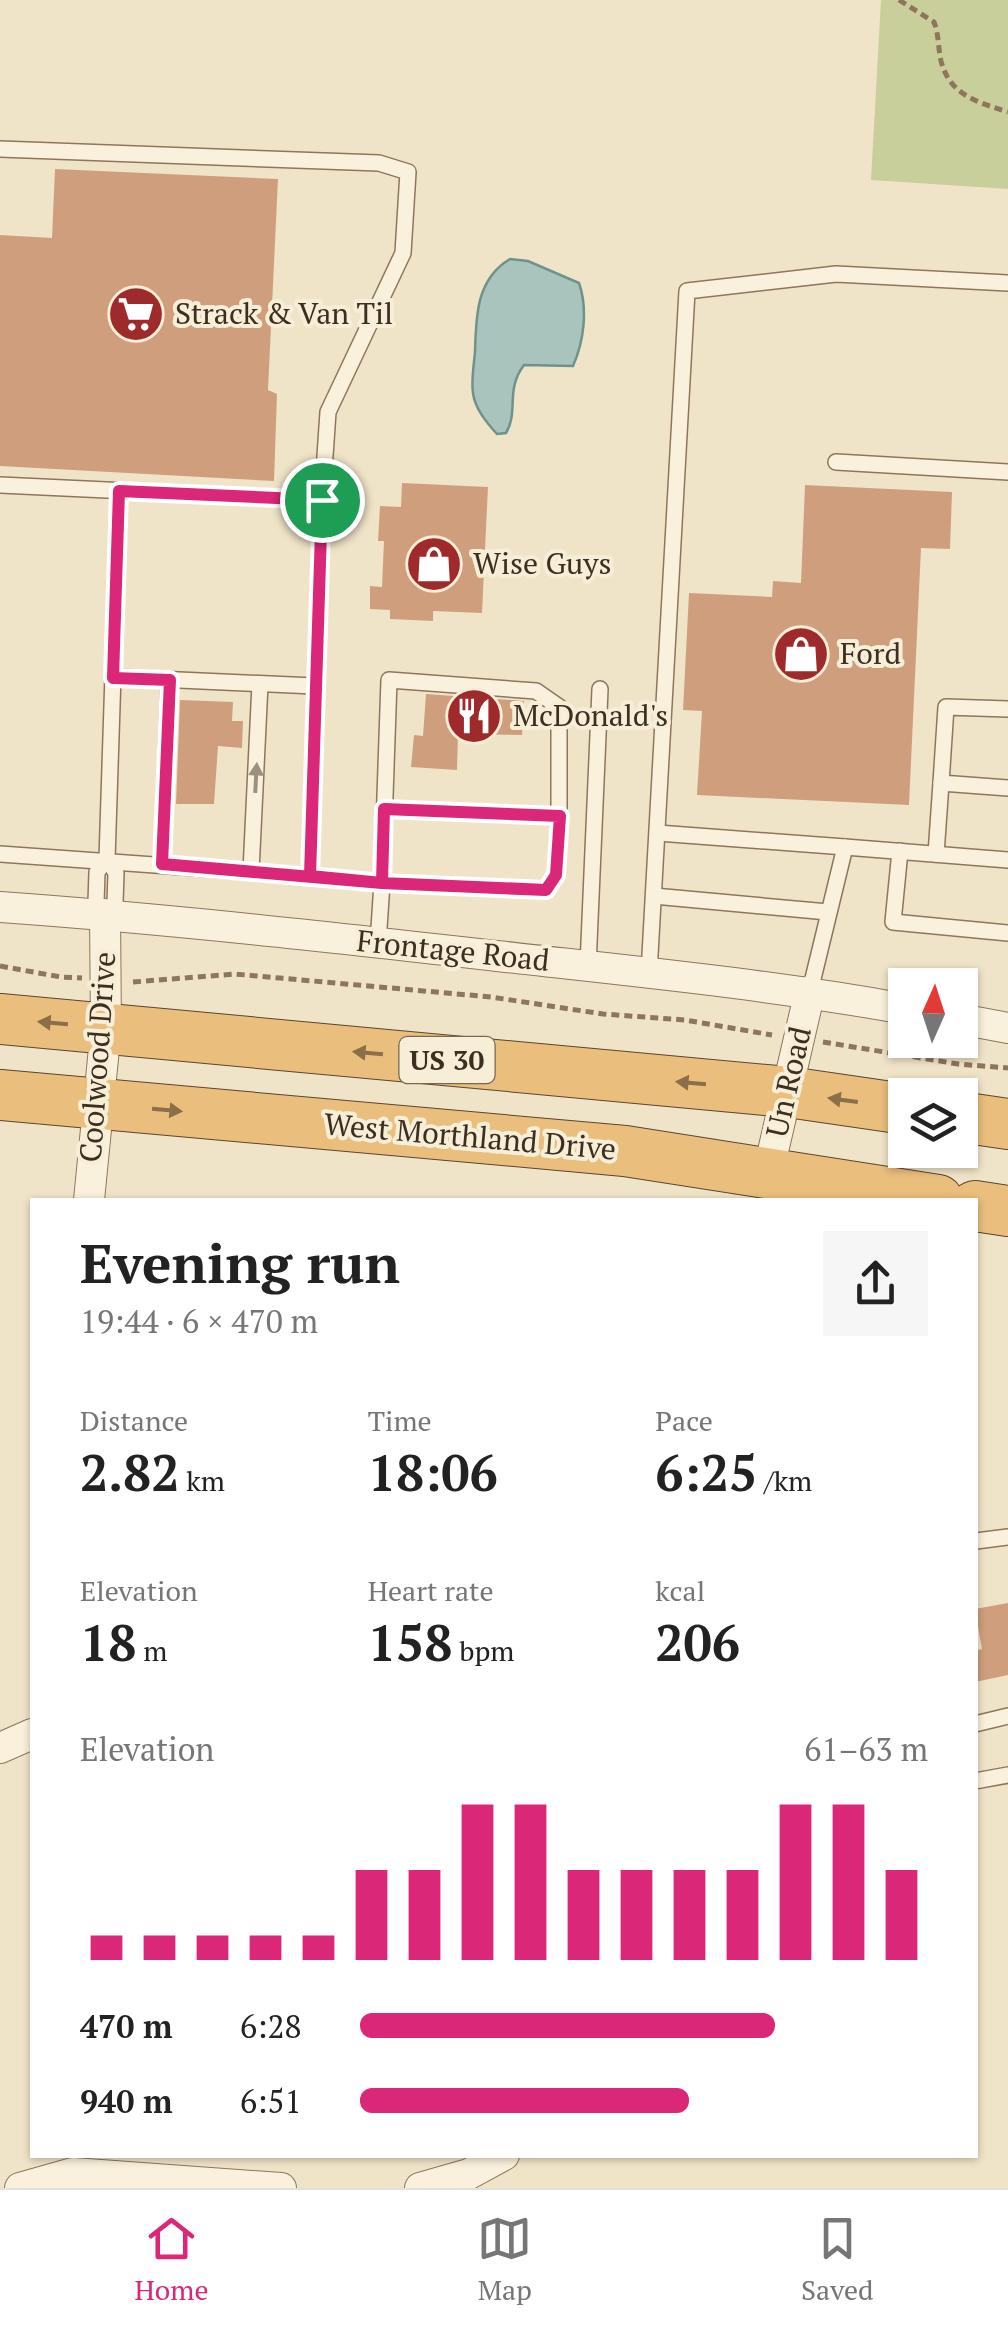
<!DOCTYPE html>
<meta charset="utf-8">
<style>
body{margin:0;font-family:"PT Serif",serif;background:#f6f6f6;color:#222;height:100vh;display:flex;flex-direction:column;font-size:38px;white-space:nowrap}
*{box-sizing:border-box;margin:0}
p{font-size:32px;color:#767676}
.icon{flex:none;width:55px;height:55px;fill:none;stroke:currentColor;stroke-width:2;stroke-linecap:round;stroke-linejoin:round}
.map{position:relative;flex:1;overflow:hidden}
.panel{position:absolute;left:30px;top:1198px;width:948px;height:960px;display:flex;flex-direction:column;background:#fff;border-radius:0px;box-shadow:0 2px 8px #0004}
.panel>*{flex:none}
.needle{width:65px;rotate:3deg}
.fabs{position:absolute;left:888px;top:968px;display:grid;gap:20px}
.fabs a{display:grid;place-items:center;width:90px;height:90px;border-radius:0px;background:#fff;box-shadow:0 2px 8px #0004;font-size:50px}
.pin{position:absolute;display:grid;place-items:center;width:85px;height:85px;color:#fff;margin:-42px;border:5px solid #fff;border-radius:50%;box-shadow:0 2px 10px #0007}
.round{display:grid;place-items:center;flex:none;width:105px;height:105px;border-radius:0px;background:#f6f6f6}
.head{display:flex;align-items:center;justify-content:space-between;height:170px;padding:0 50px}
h1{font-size:55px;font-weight:800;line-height:75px}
.figures{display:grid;grid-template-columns:repeat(3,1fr);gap:15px;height:170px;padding:10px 50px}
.figures div{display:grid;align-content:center}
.figures b{font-size:50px;font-weight:800}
.figures small{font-size:28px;font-weight:400}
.figures p{font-size:28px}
.chart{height:280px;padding:20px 50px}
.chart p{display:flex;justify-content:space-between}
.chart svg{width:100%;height:180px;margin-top:10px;stroke:#db2777;stroke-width:6}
ul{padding:0 50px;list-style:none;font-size:32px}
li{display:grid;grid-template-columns:160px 120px 1fr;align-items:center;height:75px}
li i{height:25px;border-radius:12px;background:#db2777}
.tabs{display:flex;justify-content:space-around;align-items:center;height:140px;border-top:2px solid #e0e0e0;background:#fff;font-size:28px;color:#767676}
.tabs a{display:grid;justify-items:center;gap:5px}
.tabs .current{color:#db2777}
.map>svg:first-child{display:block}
</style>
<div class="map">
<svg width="1008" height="2188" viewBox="0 0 1008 2188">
<rect width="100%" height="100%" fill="#f0e4c8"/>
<!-- green -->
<polygon fill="#c9cf9b" points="881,0 1008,0 1008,189 871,180"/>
<!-- water -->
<path fill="#a9c4bc" stroke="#6f938a" stroke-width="2.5" d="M 510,259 L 528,261 L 579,283 C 588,309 584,341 573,366 L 524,365 C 505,390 519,411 506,433 L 497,434 C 487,423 475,409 473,393 C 471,380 474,365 475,352 C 476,317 476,279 510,259 Z"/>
<!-- building -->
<g fill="#cf9f7d">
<polygon points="55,169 278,179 268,390 277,394 274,481 0,466 0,235 52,238"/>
<polygon points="402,483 488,487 482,613 433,611 433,621 390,619 390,610 370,609 370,586 382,587 384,541 378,541 380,506 401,507"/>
<polygon points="805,485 952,492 950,549 921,548 909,805 697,795 702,711 683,710 689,593 772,597 773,581 801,583"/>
<polygon points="426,694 524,701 522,735 458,734 457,770 411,767 414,735 423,736"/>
<polygon points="180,700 233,702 232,721 243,721 242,748 218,746 214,804 176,804"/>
<polygon points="1008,1603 1008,1675 975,1682 975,1651 982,1649 975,1609"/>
</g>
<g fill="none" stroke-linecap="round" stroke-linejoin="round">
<!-- service casing -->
<g stroke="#8d765c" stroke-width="18">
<g id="service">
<polyline points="0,149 379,163 408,172 403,253 328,412 322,500 0,485"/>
<polyline points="836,462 1008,472"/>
<polyline points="322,500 310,876 382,883 378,943"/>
<polyline points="113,677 314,686"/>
<polyline points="1008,709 946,707 941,783 1008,788"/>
<polyline points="384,809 559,816 556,875 545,890 382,883 389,680 536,691 559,707 559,816"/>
<polyline points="658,833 845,847 810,991"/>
<polyline points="845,847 1008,860"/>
<polyline points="900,851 893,922 1008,933"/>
<polyline points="0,854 310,876"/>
<polyline points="936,854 941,783"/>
<polyline points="107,859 97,872 96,903 105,914 115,903 116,873 107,859 119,491"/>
<polyline points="162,864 169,680"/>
<polyline points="251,871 260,684"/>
<polyline points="654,896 828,912"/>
<polyline points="588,966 600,689"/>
<polyline points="649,973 687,291 836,274 1008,283"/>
<polyline points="976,1541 1008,1537"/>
<polyline points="975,1724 1008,1716"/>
<polyline points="975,1781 1008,1775"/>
</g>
</g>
<!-- minor casing -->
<g stroke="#8d765c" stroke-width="32">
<g id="minor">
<path d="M 0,907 C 169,919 338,938 506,957 C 640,972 773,985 905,1009"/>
<polyline points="960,1019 1008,1028"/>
<polyline points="768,1173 810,991"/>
<polyline points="89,1200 106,1028 105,914"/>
<polyline points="0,1748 32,1734"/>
<polyline points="20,2188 73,2173 281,2188"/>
<polyline points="420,2188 469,2174 504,2155"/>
</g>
</g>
<!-- trunk casing -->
<g stroke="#5b4430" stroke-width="52">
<g id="trunk">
<polyline points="0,1019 788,1092 905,1109"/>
<polyline points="0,1095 625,1151 938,1200"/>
<polyline points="960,1117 1008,1124"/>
<polyline points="975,1206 1008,1211"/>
</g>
</g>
<!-- path -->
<g stroke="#8d765c" stroke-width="5" stroke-dasharray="8 5" stroke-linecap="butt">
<path d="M 899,0 L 934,22 C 939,35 938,48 941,61 C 950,96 978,102 1008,112"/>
<polyline points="0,966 61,977 82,978"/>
<polyline points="133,982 235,974 491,997 603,1014 685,1020 772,1035"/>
<polyline points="823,1042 958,1064 1008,1068"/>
</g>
<!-- service -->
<use href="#service" stroke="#faf1dc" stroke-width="15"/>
<!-- minor -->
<use href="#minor" stroke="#faf1dc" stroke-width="30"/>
<!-- trunk -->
<use href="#trunk" stroke="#eabe7c" stroke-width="50"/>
</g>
<!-- one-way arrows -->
<defs><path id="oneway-solid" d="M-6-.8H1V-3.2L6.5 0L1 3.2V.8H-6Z" transform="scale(2.5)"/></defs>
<use fill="#9c907e" href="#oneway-solid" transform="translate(256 778) rotate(-87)"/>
<g fill="#8b6f49">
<use href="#oneway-solid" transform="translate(53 1023) rotate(-175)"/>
<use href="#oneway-solid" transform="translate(368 1053) rotate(-175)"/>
<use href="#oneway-solid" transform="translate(691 1083) rotate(-175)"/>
<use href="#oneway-solid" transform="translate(843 1100) rotate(-172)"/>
<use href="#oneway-solid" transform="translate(167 1110) rotate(5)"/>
</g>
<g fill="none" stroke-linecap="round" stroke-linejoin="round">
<!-- route casing -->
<g stroke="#fff" stroke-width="20">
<polyline id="route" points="322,500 310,876 382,883 546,890 556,875 560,816 384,809 382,883 162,864 170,680 113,678 119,491 322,500"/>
</g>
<!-- route -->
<use href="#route" stroke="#db2777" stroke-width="12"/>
</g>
<!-- icons -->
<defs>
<g id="supermarket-disc" transform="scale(2.875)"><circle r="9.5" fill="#9e2a2b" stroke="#f7eed8"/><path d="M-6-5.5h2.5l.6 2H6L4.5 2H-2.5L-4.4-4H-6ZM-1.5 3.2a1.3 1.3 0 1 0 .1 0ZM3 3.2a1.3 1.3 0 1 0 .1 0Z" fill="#fff"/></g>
<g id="shop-disc" transform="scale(2.875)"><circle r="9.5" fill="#9e2a2b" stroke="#f7eed8"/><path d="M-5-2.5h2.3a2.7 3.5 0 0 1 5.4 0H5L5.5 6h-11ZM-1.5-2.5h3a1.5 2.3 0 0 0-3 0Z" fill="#fff"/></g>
<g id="restaurant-disc" transform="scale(2.875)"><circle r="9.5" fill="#9e2a2b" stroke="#f7eed8"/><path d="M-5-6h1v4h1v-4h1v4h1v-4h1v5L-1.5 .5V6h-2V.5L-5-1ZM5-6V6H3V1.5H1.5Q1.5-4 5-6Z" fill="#fff"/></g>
</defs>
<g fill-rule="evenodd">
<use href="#supermarket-disc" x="136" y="314"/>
<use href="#shop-disc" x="434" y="564"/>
<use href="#shop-disc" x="801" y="654"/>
<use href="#restaurant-disc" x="474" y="716"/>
</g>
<g text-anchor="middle" stroke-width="8" stroke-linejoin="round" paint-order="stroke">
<!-- shield labels -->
<rect fill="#f7eed8" stroke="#756857" stroke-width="2.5" x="399.5" y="1037" width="95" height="46" rx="8"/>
<g font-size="28" font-weight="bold" fill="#3d2e20">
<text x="447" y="1070">US 30</text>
</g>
<!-- poi labels -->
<g font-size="30" fill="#3d2e20" stroke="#f7eed8" text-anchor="start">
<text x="175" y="324">Strack &amp; Van Til</text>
<text x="473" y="574">Wise Guys</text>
<text x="840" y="664">Ford</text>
<text x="513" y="726">McDonald's</text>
</g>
<!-- street labels -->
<g font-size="30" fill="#3d2e20" stroke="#f7eed8">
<text transform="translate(453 951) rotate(6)" y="10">Frontage Road</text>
<text transform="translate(98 1057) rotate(-86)" y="10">Coolwood Drive</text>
<text transform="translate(789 1082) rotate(-77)" y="10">Un Road</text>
<text transform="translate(470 1137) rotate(5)" y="10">West Morthland Drive</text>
</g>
</g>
</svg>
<div class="fabs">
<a><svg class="needle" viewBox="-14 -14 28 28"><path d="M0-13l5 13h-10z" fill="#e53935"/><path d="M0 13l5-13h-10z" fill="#767676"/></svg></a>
<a><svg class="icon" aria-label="layers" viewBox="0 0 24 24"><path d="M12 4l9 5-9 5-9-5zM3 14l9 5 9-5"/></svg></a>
</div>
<div class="pin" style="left:322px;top:500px;background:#1e9e55"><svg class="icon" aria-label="arrive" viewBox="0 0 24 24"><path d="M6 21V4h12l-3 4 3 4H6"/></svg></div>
<section class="panel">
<div class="head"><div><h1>Evening run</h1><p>19:44 · 6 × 470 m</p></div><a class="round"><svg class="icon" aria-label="share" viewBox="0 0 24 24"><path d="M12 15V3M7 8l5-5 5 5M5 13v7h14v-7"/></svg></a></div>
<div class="figures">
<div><p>Distance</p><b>2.82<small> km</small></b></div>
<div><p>Time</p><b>18:06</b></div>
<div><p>Pace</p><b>6:25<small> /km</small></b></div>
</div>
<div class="figures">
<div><p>Elevation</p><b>18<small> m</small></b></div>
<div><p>Heart rate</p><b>158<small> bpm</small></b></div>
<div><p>kcal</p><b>206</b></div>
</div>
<div class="chart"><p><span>Elevation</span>61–63 m</p>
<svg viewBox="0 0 160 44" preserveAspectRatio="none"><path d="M5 44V38M15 44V38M25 44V38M35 44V38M45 44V38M55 44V22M65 44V22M75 44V6M85 44V6M95 44V22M105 44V22M115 44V22M125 44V22M135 44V6M145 44V6M155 44V22"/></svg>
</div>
<ul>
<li><b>470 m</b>6:28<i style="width:73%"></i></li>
<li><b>940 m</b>6:51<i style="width:58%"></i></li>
</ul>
</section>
</div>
<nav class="tabs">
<a class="current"><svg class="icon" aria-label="home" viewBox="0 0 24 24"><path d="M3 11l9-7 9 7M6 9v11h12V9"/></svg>Home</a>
<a><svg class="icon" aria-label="map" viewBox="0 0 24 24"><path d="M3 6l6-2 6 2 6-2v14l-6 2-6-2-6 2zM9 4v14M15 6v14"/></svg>Map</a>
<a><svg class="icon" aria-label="saved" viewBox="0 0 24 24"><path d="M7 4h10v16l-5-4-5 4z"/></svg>Saved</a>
</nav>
